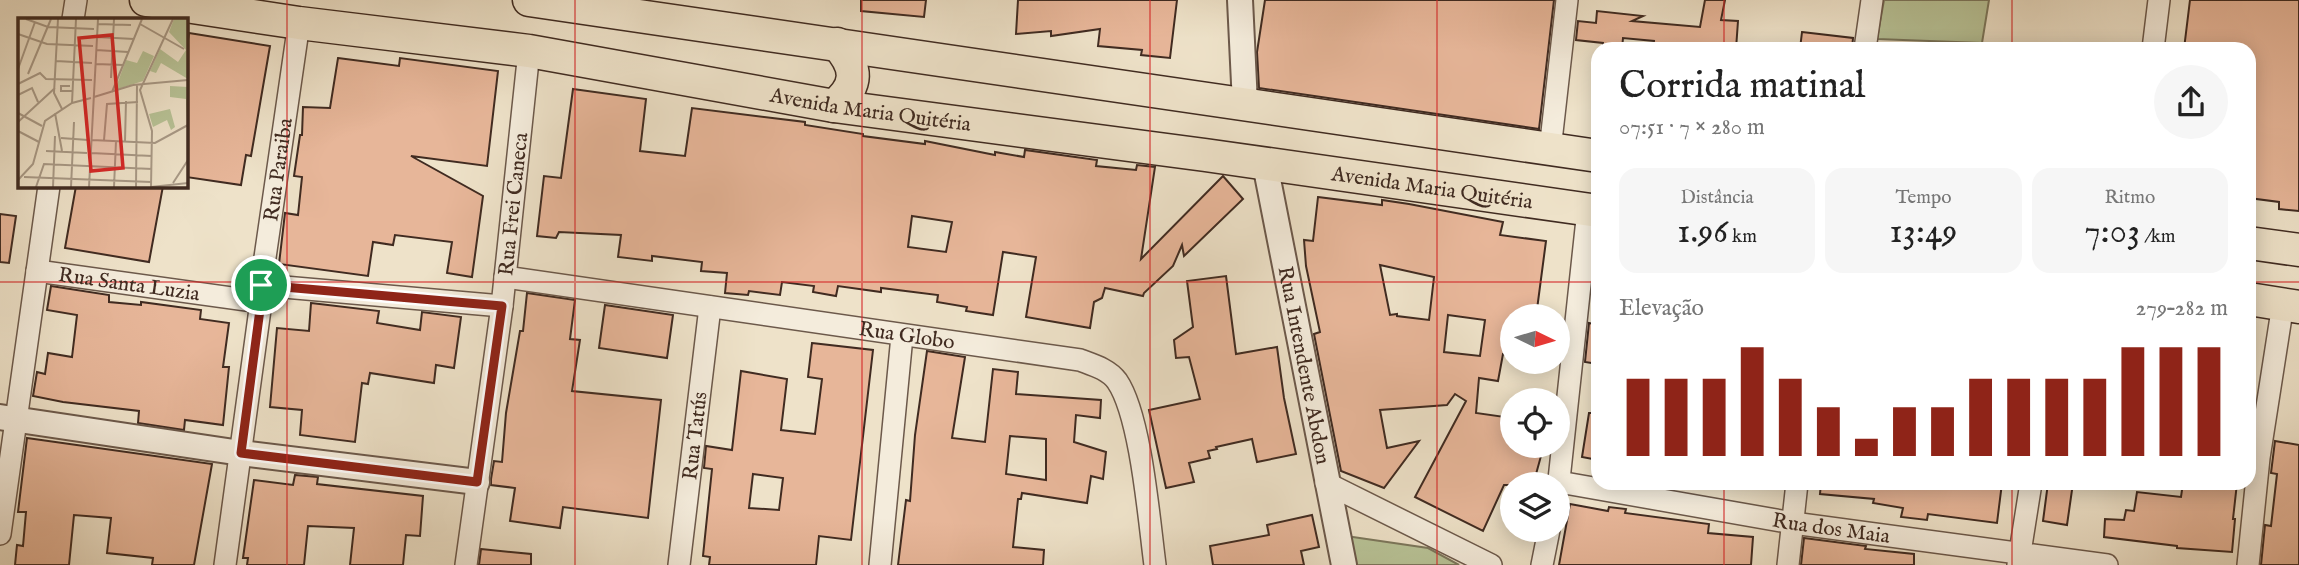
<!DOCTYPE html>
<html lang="pt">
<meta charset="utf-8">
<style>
body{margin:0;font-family:"IM FELL English",serif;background:#f6f6f6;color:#222;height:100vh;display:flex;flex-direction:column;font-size:26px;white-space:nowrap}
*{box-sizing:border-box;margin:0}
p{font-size:23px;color:#767676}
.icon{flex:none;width:38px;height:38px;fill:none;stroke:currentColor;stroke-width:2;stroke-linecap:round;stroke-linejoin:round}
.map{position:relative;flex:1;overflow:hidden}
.panel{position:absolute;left:1591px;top:42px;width:665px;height:448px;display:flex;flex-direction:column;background:#fff;border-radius:21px;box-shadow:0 4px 18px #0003}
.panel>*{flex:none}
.needle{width:46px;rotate:95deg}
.fabs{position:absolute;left:1500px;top:304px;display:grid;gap:14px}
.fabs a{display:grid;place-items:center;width:70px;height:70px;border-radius:50%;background:#fff;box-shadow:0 4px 18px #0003;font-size:35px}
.pin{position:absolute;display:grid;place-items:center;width:60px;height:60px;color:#fff;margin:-30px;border:4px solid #fff;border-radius:50%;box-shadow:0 2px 7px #0007}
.round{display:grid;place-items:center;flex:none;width:74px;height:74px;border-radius:37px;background:#f6f6f6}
.head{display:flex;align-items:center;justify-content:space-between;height:119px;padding:0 28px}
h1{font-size:38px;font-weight:600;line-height:52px}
.figures{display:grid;grid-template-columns:repeat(3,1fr);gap:10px;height:119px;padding:7px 28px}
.figures div{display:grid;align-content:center;border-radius:18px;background:#f6f6f6;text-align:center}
.figures b{font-size:35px;font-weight:600}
.figures small{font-size:19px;font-weight:400}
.figures p{font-size:19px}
.chart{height:196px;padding:14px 28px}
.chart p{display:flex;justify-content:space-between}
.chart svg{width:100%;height:126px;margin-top:7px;stroke:#8f2418;stroke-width:6}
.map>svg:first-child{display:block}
</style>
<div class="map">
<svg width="2299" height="565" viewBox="0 0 2299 565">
<rect width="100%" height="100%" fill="#eee2c9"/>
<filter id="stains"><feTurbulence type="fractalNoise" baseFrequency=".00286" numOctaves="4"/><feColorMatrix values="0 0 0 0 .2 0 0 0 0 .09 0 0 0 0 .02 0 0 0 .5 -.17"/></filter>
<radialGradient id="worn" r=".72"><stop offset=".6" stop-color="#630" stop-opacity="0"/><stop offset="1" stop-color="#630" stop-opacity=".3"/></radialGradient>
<!-- green -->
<g fill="#b8c397" stroke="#7c775c" stroke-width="2">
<polygon points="1884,0 1989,0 1982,43 1877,39"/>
<polygon points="1346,536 1428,548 1459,565 1353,565"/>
</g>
<!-- building -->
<g fill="#e7b699" stroke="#402b21" stroke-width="2" fill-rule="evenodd">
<polygon points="861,0 926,0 924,17 861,11"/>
<polygon points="1018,0 1177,0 1170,58 1141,55 1142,50 1098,46 1100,29 1051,36 1051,31 1016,34"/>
<polygon points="1265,0 1554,0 1539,129 1259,88 1257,52"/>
<polygon points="1705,0 1725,0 1721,20 1738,21 1736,49 1653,49 1654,41 1623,38 1622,49 1603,49 1603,43 1576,40 1578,21 1596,23 1597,11 1643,16 1632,21 1700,27"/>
<polygon points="2190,0 2299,0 2299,211 2279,209 2279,202 2249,198 2249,49 2184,49"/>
<polygon points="1802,32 1853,38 1852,49 1800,49"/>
<polygon points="189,33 270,46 251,156 246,155 241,185 186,177 186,53"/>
<polygon points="338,58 399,66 400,58 498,71 487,166 411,156 483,196 472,277 447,273 452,242 395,235 393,245 373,242 368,276 279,264 285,213 298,215 302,177 294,176 300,135 302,135 303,107 330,108"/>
<path d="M 573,89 L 646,99 L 640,151 L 685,156 L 692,108 L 805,122 L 805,125 L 863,134 L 863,136 L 925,144 L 925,141 L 995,155 L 995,152 L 1024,157 L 1025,150 L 1097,160 L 1096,166 L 1136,170 L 1137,165 L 1155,167 L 1141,259 L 1223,176 L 1243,199 L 1184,256 L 1182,245 L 1173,266 L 1144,293 L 1143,296 L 1105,288 L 1102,298 L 1094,302 L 1090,328 L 1026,317 L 1036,257 L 1003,252 L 993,315 L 966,311 L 967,307 L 937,302 L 938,295 L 881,288 L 881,292 L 838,286 L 836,296 L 813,292 L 814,286 L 782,282 L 780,295 L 749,291 L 748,295 L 725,293 L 727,273 L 701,271 L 702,262 L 652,256 L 652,261 L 618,257 L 621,235 L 559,232 L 556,238 L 537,236 L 544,176 L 561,178 ZM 912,216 L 952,222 L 946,252 L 908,247 Z"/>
<polygon points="76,186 163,186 149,262 65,248"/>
<path d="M 1318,197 L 1382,205 L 1382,200 L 1409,204 L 1503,222 L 1500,235 L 1546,241 L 1536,317 L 1512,317 L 1512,356 L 1503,354 L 1498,381 L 1479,378 L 1476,413 L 1512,418 L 1512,446 L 1541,456 L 1533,485 L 1504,485 L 1483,531 L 1415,497 L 1466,401 L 1455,394 L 1447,405 L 1380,410 L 1387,448 L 1419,441 L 1384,488 L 1341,471 L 1314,334 L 1320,332 L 1306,266 L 1304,240 L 1313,241 ZM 1380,265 L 1434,277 L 1429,320 L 1397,316 L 1397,314 L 1390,315 ZM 1448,315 L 1485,320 L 1480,356 L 1444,352 Z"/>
<polygon points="0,214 16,216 9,263 0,262"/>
<polygon points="1226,276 1236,354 1277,347 1284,398 1296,454 1257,462 1252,439 1216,447 1217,449 1208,451 1210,458 1189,463 1194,482 1166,488 1149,410 1200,399 1189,357 1176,358 1174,340 1193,327 1187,281"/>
<polygon points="51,286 109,295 109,302 141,305 141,302 201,310 200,319 229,323 223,367 229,367 223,425 185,420 184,430 138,423 139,411 63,402 33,396 37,372 45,374 48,353 72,357 77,315 47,310"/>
<polygon points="527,293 575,300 570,339 580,340 572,391 661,400 648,518 563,507 560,528 510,521 515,488 491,485 491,479 494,461 502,462 506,413 520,331 523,331"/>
<polygon points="311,303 379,311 377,323 420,330 422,312 461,317 454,368 436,365 434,383 370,373 368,384 362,383 355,442 300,435 302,410 270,407 277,328 309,331"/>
<polygon points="605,305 673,315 667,358 599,348"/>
<polygon points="1589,323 1598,325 1598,364 1585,362"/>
<path d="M 812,343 L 873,350 L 851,540 L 819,536 L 816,565 L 709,565 L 710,557 L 703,556 L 712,469 L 704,468 L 706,446 L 732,450 L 741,371 L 787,379 L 781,430 L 815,434 L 822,379 L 808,377 ZM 753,474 L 783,478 L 779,510 L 749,508 Z"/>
<path d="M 927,351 L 965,357 L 952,438 L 985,442 L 993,369 L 1018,372 L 1016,394 L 1101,400 L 1100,418 L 1076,415 L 1074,442 L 1106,452 L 1103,479 L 1091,476 L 1087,503 L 1022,493 L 1021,499 L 1018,499 L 1013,547 L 1044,550 L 1043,565 L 898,565 L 906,500 L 910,501 L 915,435 ZM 1010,436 L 1046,439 L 1046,480 L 1006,474 Z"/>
<polygon points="1589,413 1598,413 1598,460 1582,457"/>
<polygon points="27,438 212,464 194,565 152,565 153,558 107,553 111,518 74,515 69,565 15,565 17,545 23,546 26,512 18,512"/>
<polygon points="2275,441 2299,445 2299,565 2261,565 2265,525 2271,526 2277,474 2271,473"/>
<polygon points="295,475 318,477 317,484 423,496 420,536 406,535 403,565 350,565 354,528 308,526 304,565 247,565 248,558 243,558 254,480 293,485"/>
<polygon points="1821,483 2002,483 1997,523 1928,514 1927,520 1901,517 1903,508 1873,503 1874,499 1820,494"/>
<polygon points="2048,483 2073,483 2067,525 2043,521"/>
<polygon points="2183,483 2237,483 2233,519 2235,519 2232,552 2177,548 2177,546 2104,537 2105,519 2124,520 2126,510 2134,511 2137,492 2181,497"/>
<polygon points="1570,504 1608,511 1609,507 1626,509 1625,513 1709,524 1708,533 1753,537 1751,565 1559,565"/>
<polygon points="1312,515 1319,547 1301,551 1304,565 1213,565 1210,546 1269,535 1267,525"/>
<polygon points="1804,538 1866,546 1865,549 1914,554 1914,565 1801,565"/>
<polygon points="481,549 531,554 531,565 479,565"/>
</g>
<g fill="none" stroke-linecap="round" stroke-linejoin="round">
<!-- minor casing -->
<g stroke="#6c594b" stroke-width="24">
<g id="minor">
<polyline points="73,19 76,0"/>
<polyline points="1865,49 1872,0"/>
<polyline points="2153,49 2159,0"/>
<polyline points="1550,150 1567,0"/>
<path id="s1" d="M 37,271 L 261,302"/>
<path id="s2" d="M 505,277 L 1080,360 C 1093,365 1108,369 1117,381 C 1141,416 1149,520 1155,565"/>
<polyline points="261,285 502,306"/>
<path id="s3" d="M 1559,482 L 1793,523 L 2107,565"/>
<polyline points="1326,483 1491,565"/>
<polyline points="1558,489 1588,210"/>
<polyline points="0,534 49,186"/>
<path id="s4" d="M 225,565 L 261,302 L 261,285 L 299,23"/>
<path id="s5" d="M 466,565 L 502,306 L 529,51"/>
<path id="s6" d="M 679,565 L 710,307"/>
<polyline points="880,565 902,336"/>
<polyline points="1542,565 1549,530"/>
<polyline points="1788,565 1797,483"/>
<polyline points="2018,565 2031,483"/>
<polyline points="2248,565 2259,458 2283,304"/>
</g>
</g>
<!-- tertiary casing -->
<g stroke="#6c594b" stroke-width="28">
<g id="tertiary">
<polyline points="1240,0 1245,104"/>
<path id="s7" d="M 1265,164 L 1344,565"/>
<polyline points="0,417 241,453 477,482"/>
</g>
</g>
<!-- primary casing -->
<g stroke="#402b21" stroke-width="35">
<g id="primary">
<path id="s8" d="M 146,0 L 299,23 L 529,51 L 834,106 L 1205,155 L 1598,211"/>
<polyline points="529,0 1598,156"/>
<path d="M 834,106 C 859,85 858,68 837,44"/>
<polyline points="2249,243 2299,250"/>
<polyline points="2249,299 2299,307"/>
</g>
</g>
<!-- minor -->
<use href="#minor" stroke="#f4ecdc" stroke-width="21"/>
<!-- tertiary -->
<use href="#tertiary" stroke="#f4ecdc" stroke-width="24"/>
<!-- primary -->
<use href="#primary" stroke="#eee2c9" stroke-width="32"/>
</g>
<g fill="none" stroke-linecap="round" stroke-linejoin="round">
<!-- route casing -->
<g stroke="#fff" stroke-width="14">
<polygon id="route" points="261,285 502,306 477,482 241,453 261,302"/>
</g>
<!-- route -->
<use href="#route" stroke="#8f2418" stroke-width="9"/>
</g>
<!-- grid -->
<path fill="none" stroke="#d62828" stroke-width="2" stroke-opacity="0.55" d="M 287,0 L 287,565M 575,0 L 575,565M 862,0 L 862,565M 1150,0 L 1150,565M 1437,0 L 1437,565M 1724,0 L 1724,49M 2012,0 L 2012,49M 0,282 L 1598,282M 2249,282 L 2299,282M 1724,483 L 1724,565M 2012,483 L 2012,565"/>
<g text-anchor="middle" stroke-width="5" stroke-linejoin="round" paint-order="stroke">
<!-- street labels -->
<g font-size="21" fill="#402b21" stroke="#f4ecdc">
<text dy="7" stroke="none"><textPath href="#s8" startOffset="733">Avenida Maria Quitéria</textPath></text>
<text dy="7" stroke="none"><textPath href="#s4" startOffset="399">Rua Paraiba</textPath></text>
<text dy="7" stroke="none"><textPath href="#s8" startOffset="1300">Avenida Maria Quitéria</textPath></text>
<text dy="7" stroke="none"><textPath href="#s5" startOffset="364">Rua Frei Caneca</textPath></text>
<text dy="7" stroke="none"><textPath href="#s1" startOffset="93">Rua Santa Luzia</textPath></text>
<text dy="7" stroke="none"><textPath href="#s2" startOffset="406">Rua Globo</textPath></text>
<text dy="7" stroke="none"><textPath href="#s7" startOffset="205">Rua Intendente Abdon</textPath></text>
<text dy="7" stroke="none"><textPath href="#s6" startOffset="130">Rua Tatús</textPath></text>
<text dy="7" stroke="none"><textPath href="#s3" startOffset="276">Rua dos Maia</textPath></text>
</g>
</g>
<!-- overview -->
<g transform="translate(18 18)">
<rect width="170" height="170" fill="#eee2c9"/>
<path d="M 156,1 L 170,1 L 170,61 L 143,45 L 138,55 L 132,53 L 142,31 L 160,44 L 168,32 L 151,14 ZM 125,33 L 136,38 L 125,63 L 97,72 L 108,42 L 119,45 ZM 152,68 L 170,69 L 168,103 L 168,81 L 152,79 ZM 152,91 L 157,109 L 153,112 L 149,102 L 135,109 L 131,96 Z" fill="#b8c397"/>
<path fill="none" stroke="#a89986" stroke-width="2" d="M 8,1 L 30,9 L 76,11M 40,1 L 36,75 L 44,91M 79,6 L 113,7M 122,6 L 166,31M 0,16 L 29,26 L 75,28M 79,19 L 116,21M 78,32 L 110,34M 38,43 L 74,45M 78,46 L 105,47M 0,51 L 17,4M 10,56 L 33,1M 93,60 L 96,1M 0,66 L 22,55 L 28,61 L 74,62M 115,67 L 170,62M 52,68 L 43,68 L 43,73 L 54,73M 94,74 L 124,1M 0,77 L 14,70 L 20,84M 76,79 L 115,67M 54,85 L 58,1M 0,95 L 24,108M 37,95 L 44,133M 0,104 L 37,70M 0,113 L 21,124M 43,120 L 70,122M 74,122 L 137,125 L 170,107M 86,122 L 89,86 L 120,84M 107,123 L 108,83M 28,133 L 69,135M 73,135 L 134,138M 6,159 L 133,164M 0,162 L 15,146 L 27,103 L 54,85 L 73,80M 155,165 L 170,142M 18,169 L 26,146 L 134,151M 35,169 L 37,118M 53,169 L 56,104M 71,169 L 80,1M 96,169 L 98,123M 118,169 L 119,66M 133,169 L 134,113 L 122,72 L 155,1M 133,169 L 170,165"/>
<path fill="#d62828" fill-opacity="0.15" stroke="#d62828" stroke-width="3.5" d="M 94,17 L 105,150 L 73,153 L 61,20 Z"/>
<rect width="170" height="170" fill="none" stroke="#402b21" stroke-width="3.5"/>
</g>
<rect width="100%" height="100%" filter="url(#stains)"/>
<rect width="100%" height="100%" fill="url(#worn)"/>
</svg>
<div class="fabs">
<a><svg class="needle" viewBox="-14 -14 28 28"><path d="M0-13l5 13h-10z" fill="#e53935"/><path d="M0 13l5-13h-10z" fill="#767676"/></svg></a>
<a><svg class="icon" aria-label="locate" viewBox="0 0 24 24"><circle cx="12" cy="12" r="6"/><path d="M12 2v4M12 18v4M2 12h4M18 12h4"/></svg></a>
<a><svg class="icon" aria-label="layers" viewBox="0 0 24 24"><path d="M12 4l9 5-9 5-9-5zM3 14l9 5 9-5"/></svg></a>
</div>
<div class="pin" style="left:261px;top:285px;background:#1e9e55"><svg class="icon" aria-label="arrive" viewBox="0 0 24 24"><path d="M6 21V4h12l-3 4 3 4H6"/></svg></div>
<section class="panel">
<div class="head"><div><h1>Corrida matinal</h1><p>07:51 · 7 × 280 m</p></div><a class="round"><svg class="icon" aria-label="share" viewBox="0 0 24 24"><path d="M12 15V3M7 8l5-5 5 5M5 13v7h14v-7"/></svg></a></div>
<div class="figures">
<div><p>Distância</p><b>1.96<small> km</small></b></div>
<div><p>Tempo</p><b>13:49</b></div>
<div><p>Ritmo</p><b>7:03<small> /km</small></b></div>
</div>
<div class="chart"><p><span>Elevação</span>279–282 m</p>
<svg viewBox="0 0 160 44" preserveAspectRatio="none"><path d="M5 44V17M15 44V17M25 44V17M35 44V6M45 44V17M55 44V27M65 44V38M75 44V27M85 44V27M95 44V17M105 44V17M115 44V17M125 44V17M135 44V6M145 44V6M155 44V6"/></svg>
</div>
</section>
</div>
